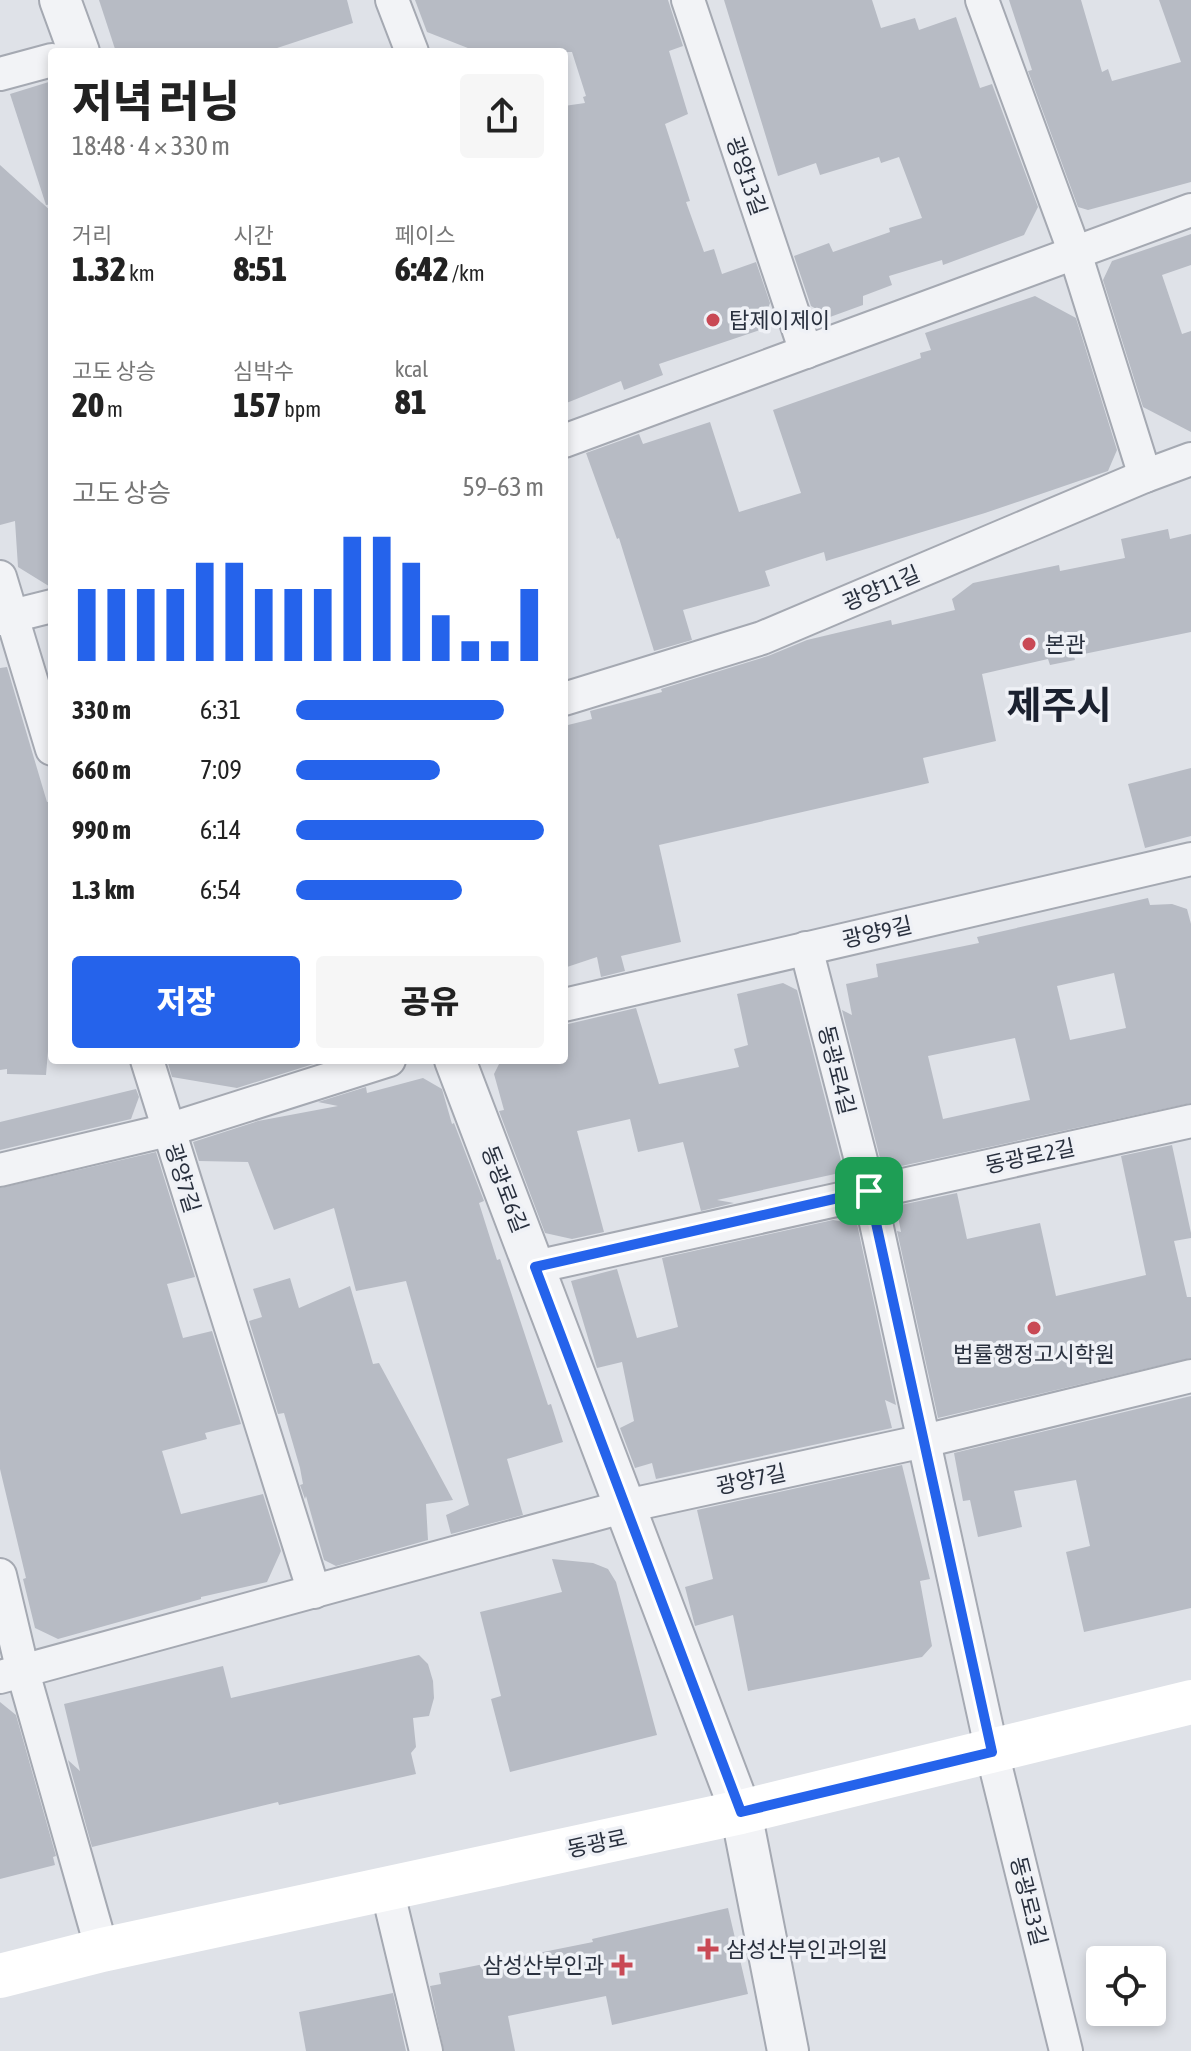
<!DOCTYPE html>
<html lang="ko">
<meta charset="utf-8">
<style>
body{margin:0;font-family:"Asap Condensed","Noto Sans KR",sans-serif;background:#f6f6f6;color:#222;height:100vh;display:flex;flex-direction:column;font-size:30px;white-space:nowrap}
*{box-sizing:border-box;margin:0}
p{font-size:26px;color:#767676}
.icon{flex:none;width:44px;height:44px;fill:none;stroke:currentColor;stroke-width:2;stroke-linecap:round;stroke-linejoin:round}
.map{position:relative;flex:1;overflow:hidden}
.details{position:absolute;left:48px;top:48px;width:520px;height:1016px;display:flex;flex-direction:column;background:#fff;border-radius:8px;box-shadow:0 4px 12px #0003}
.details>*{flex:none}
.buttons{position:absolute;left:1086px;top:1946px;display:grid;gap:16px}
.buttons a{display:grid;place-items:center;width:80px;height:80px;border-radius:8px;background:#fff;box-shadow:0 4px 12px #0003;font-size:40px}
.pin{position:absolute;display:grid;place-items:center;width:68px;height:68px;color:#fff;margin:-34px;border-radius:16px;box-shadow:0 4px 12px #0006}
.round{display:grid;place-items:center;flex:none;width:84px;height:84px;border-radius:8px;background:#f6f6f6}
.summary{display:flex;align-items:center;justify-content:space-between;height:136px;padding:0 24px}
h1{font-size:44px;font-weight:800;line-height:60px}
.metrics{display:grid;grid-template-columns:repeat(3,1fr);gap:12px;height:136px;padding:8px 24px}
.metrics div{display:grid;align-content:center}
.metrics b{font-size:34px;font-weight:800}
.metrics small{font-size:22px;font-weight:400}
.metrics p{font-size:22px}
.chart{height:224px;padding:16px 24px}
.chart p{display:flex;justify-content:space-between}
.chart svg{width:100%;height:144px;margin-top:8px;stroke:#2563eb;stroke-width:6}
.button{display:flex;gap:16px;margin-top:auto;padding:16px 24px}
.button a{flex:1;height:92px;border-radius:8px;background:#2563eb;color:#fff;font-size:32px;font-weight:800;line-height:92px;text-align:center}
.button a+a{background:#f6f6f6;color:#222}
ul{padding:0 24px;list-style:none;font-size:26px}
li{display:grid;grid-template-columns:128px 96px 1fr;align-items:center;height:60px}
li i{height:20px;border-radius:10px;background:#2563eb}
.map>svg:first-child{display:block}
</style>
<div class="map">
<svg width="1191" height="2051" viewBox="0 0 1191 2051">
<rect width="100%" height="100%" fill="#dfe2e8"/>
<!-- building -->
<g fill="#b7bbc4" fill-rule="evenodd">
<polygon points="99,0 347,0 353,23 265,52 116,52"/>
<polygon points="415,0 668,0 683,46 669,51 688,114 665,124 690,201 686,202 704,252 714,249 722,274 756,262 770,303 760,330 659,364 663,375 624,390 621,381 564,404 564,106 585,103 583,97 586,96 572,52 478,52 427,32"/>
<polygon points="724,0 872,0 881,28 915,18 919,30 956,17 980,88 992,84 1038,207 1024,235 943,265 942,260 889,276 892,285 863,296 863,305 830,317 811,306 794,256 829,243 833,252 890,232 889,228 922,218 899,157 881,163 879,157 820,175 816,163 778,176"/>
<polygon points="1009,0 1081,0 1102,72 1108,69 1112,81 1181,62 1159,0 1191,0 1191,182 1088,210 1078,207 1028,71 1032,70"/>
<polygon points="52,81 52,204 46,205 10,94"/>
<polygon points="0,165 52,212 52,588 18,567 15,521 0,525"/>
<polygon points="1191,234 1191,265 1162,275 1182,334 1191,331 1191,432 1143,407 1103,280 1112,261"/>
<polygon points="1035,296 1076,318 1117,450 1108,471 985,513 826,561 824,552 765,571 770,586 683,610 692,640 654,651 619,538 617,539 586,453 639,434 643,444 710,422 739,512 801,493 773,410 921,358 920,353 931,350 925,333"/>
<polygon points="1168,529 1170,539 1191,534 1191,632 1074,656 1075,660 1050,665 1048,659 982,674 996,741 923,758 929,783 659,845 681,942 621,956 625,971 601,977 597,957 564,968 564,726 592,719 590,711 662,692 661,689 768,656 807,640 891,620 892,625 955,610 952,599 973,583 1059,565 1060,571 1125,558 1121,539"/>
<polygon points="7,667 47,802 52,801 52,1004 46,1075 7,1074 7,1069 0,1070 0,668"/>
<polygon points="1191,768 1191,836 1145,848 1128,784"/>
<path d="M 1148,898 L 1150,905 L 1172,904 L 1187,909 L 1191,924 L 1191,1103 L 883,1170 L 842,1010 L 852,1015 L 846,984 L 878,977 L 876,964 L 979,943 L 977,937 ZM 1114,973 L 1126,1028 L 1070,1040 L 1057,986 ZM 1015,1038 L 1030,1100 L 943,1119 L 928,1056 Z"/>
<polygon points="783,983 797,990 844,1172 717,1200 734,1203 701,1211 683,1142 638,1152 630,1119 577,1131 604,1232 572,1239 545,1233 499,1111 504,1110 494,1074 501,1060 564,1060 564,1025 636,1008 659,1084 739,1067 734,1049 748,1045 737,994"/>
<polygon points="167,1060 326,1060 237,1088 172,1077"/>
<polygon points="423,1078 442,1089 452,1124 454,1123 484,1201 479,1203 497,1260 500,1259 548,1405 551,1404 563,1442 507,1459 523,1515 451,1534 446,1515 469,1505 406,1281 356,1291 334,1208 274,1230 248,1162 199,1161 193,1142 258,1121 338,1106 318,1102 366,1087 367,1093"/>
<polygon points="136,1089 139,1097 131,1119 0,1150 0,1122"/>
<polygon points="1172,1145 1191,1233 1191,1238 1174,1241 1187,1297 1191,1297 1191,1358 938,1418 897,1231 901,1232 896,1206 957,1193 967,1239 1040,1223 1056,1296 1146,1275 1121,1156"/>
<polygon points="156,1152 195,1277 167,1284 183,1338 212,1331 241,1424 205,1433 207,1439 162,1451 181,1514 263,1494 281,1551 267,1582 201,1597 201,1599 58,1639 35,1628 23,1579 26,1578 0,1469 0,1188"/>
<polygon points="833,1220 857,1224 896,1405 885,1400 892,1428 656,1479 652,1463 635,1468 620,1428 634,1421 622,1362 597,1368 571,1281 617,1269 637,1338 678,1327 662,1258"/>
<polygon points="290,1278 299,1308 350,1286 373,1364 379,1363 453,1500 426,1504 428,1540 336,1566 324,1560 306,1496 305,1499 300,1485 303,1484 300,1468 284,1413 278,1414 249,1321 262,1317 253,1289"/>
<polygon points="1191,1396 1191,1608 1084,1632 1066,1552 1090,1546 1076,1480 1014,1491 1022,1527 978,1537 970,1500 963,1501 954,1453"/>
<polygon points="902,1465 930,1579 920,1581 932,1646 922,1657 748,1691 733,1615 695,1626 685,1587 713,1579 697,1510"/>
<polygon points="552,1559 593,1563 608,1569 616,1582 657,1735 510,1772 491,1699 501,1696 480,1612 562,1592"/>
<polygon points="419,1655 428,1664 433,1681 434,1698 429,1716 413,1718 416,1747 411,1753 416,1774 279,1805 278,1802 92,1847 68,1760 80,1771 64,1704 223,1666 231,1698"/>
<polygon points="0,1702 16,1715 56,1856 53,1857 55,1865 0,1879"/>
<polygon points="728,1908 748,1994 612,2025 606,1996 508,2016 515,2051 444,2051 430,1986 441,1984 439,1973 593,1942 592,1939"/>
<polygon points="393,1993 406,2051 306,2051 299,2012"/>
</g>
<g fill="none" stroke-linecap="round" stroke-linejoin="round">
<!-- minor casing -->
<g stroke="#a5a9b2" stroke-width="36">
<g id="minor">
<polyline points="392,0 412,52"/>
<polyline points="688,0 806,352"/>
<polyline points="982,0 1075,253 1145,476"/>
<polyline points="0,74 52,60"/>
<polyline points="564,441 1191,210"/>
<polyline points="0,577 52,749"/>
<polyline points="0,619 52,606"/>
<polyline points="564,699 762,638 1145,476 1191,459"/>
<polyline points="806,948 869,1191 992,1752 1066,2051"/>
<polyline points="564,1005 1191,859"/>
<polyline points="147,1060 314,1592"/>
<polyline points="0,1170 168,1130 389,1060"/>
<polyline points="535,1267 1191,1121"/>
<polyline points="0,1575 23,1672 102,1950"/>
<polyline points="0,1677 626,1506 924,1441 1191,1376"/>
<polyline points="387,1889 426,2051"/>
</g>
</g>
<!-- tertiary casing -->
<g stroke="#a5a9b2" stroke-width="44">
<g id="tertiary">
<polyline points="60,0 79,52"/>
<polyline points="455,1060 741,1812 788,2051"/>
</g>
</g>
<!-- minor -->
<use href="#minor" stroke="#f2f3f6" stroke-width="32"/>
<!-- tertiary -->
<use href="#tertiary" stroke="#f2f3f6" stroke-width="40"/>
<!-- secondary -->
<polyline stroke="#fff" stroke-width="44" points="0,1976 102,1950 741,1812 1191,1702"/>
</g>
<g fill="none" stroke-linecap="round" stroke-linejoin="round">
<!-- route casing -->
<g stroke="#fff" stroke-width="16">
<polygon id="route" points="869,1191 992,1752 741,1812 535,1267"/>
</g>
<!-- route -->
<use href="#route" stroke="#2563eb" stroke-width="10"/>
</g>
<!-- markers -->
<g fill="#c94955" stroke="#eff1f6" stroke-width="3">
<circle cx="713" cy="320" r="8"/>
<circle cx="1029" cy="644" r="8"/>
<circle cx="1034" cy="1328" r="8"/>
<path d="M704 1937h8v8h8v8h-8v8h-8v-8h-8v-8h8z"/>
<path d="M618 1953h8v8h8v8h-8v8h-8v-8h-8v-8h8z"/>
</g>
<g text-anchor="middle" stroke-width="7" stroke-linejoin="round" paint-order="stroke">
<!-- street labels -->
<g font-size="22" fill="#29303e" stroke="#eff1f6">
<text transform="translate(747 176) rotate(71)" y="8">광양13길</text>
<text transform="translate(881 588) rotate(-23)" y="8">광양11길</text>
<text transform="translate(877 932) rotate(-13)" y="8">광양9길</text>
<text transform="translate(837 1070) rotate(76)" y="8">동광로4길</text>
<text transform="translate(1030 1156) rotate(-12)" y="8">동광로2길</text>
<text transform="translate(183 1178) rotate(73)" y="8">광양7길</text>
<text transform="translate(505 1189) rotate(69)" y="8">동광로6길</text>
<text transform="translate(751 1479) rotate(-12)" y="8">광양7길</text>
<text transform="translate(597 1843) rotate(-12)" y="8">동광로</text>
<text transform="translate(1029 1901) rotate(76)" y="8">동광로3길</text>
</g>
<!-- poi labels -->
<g font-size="22" fill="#29303e" stroke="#eff1f6" text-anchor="start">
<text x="729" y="328">탑제이제이</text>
<text x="1045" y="652">본관</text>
<text x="1034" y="1362" text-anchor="middle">법률행정고시학원</text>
<text x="726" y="1957">삼성산부인과의원</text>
<text x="604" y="1973" text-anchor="end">삼성산부인과</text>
</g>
<!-- town labels -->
<g font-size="38" font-weight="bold" fill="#1b212f" stroke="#eff1f6">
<text x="1059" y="719">제주시</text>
</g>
</g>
</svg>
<div class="buttons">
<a><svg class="icon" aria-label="locate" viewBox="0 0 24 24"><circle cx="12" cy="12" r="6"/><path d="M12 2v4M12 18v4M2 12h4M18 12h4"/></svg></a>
</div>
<div class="pin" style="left:869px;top:1191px;background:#1e9e55"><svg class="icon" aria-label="arrive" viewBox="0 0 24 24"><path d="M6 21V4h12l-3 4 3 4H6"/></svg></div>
<section class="details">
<div class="summary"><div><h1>저녁 러닝</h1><p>18:48 · 4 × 330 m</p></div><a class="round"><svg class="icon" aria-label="share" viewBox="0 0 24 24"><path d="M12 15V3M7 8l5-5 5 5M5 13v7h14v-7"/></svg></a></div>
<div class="metrics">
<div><p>거리</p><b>1.32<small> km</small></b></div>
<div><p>시간</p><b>8:51</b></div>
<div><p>페이스</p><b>6:42<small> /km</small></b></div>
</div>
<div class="metrics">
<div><p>고도 상승</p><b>20<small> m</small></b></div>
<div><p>심박수</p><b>157<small> bpm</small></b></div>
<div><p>kcal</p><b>81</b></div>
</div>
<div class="chart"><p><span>고도 상승</span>59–63 m</p>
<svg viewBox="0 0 160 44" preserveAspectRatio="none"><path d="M5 44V22M15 44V22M25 44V22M35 44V22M45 44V14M55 44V14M65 44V22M75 44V22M85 44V22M95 44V6M105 44V6M115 44V14M125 44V30M135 44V38M145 44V38M155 44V22"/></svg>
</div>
<ul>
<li><b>330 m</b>6:31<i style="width:84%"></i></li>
<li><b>660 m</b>7:09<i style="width:58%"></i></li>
<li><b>990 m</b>6:14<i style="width:100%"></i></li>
<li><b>1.3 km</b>6:54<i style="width:67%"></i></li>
</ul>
<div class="button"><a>저장</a><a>공유</a></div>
</section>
</div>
